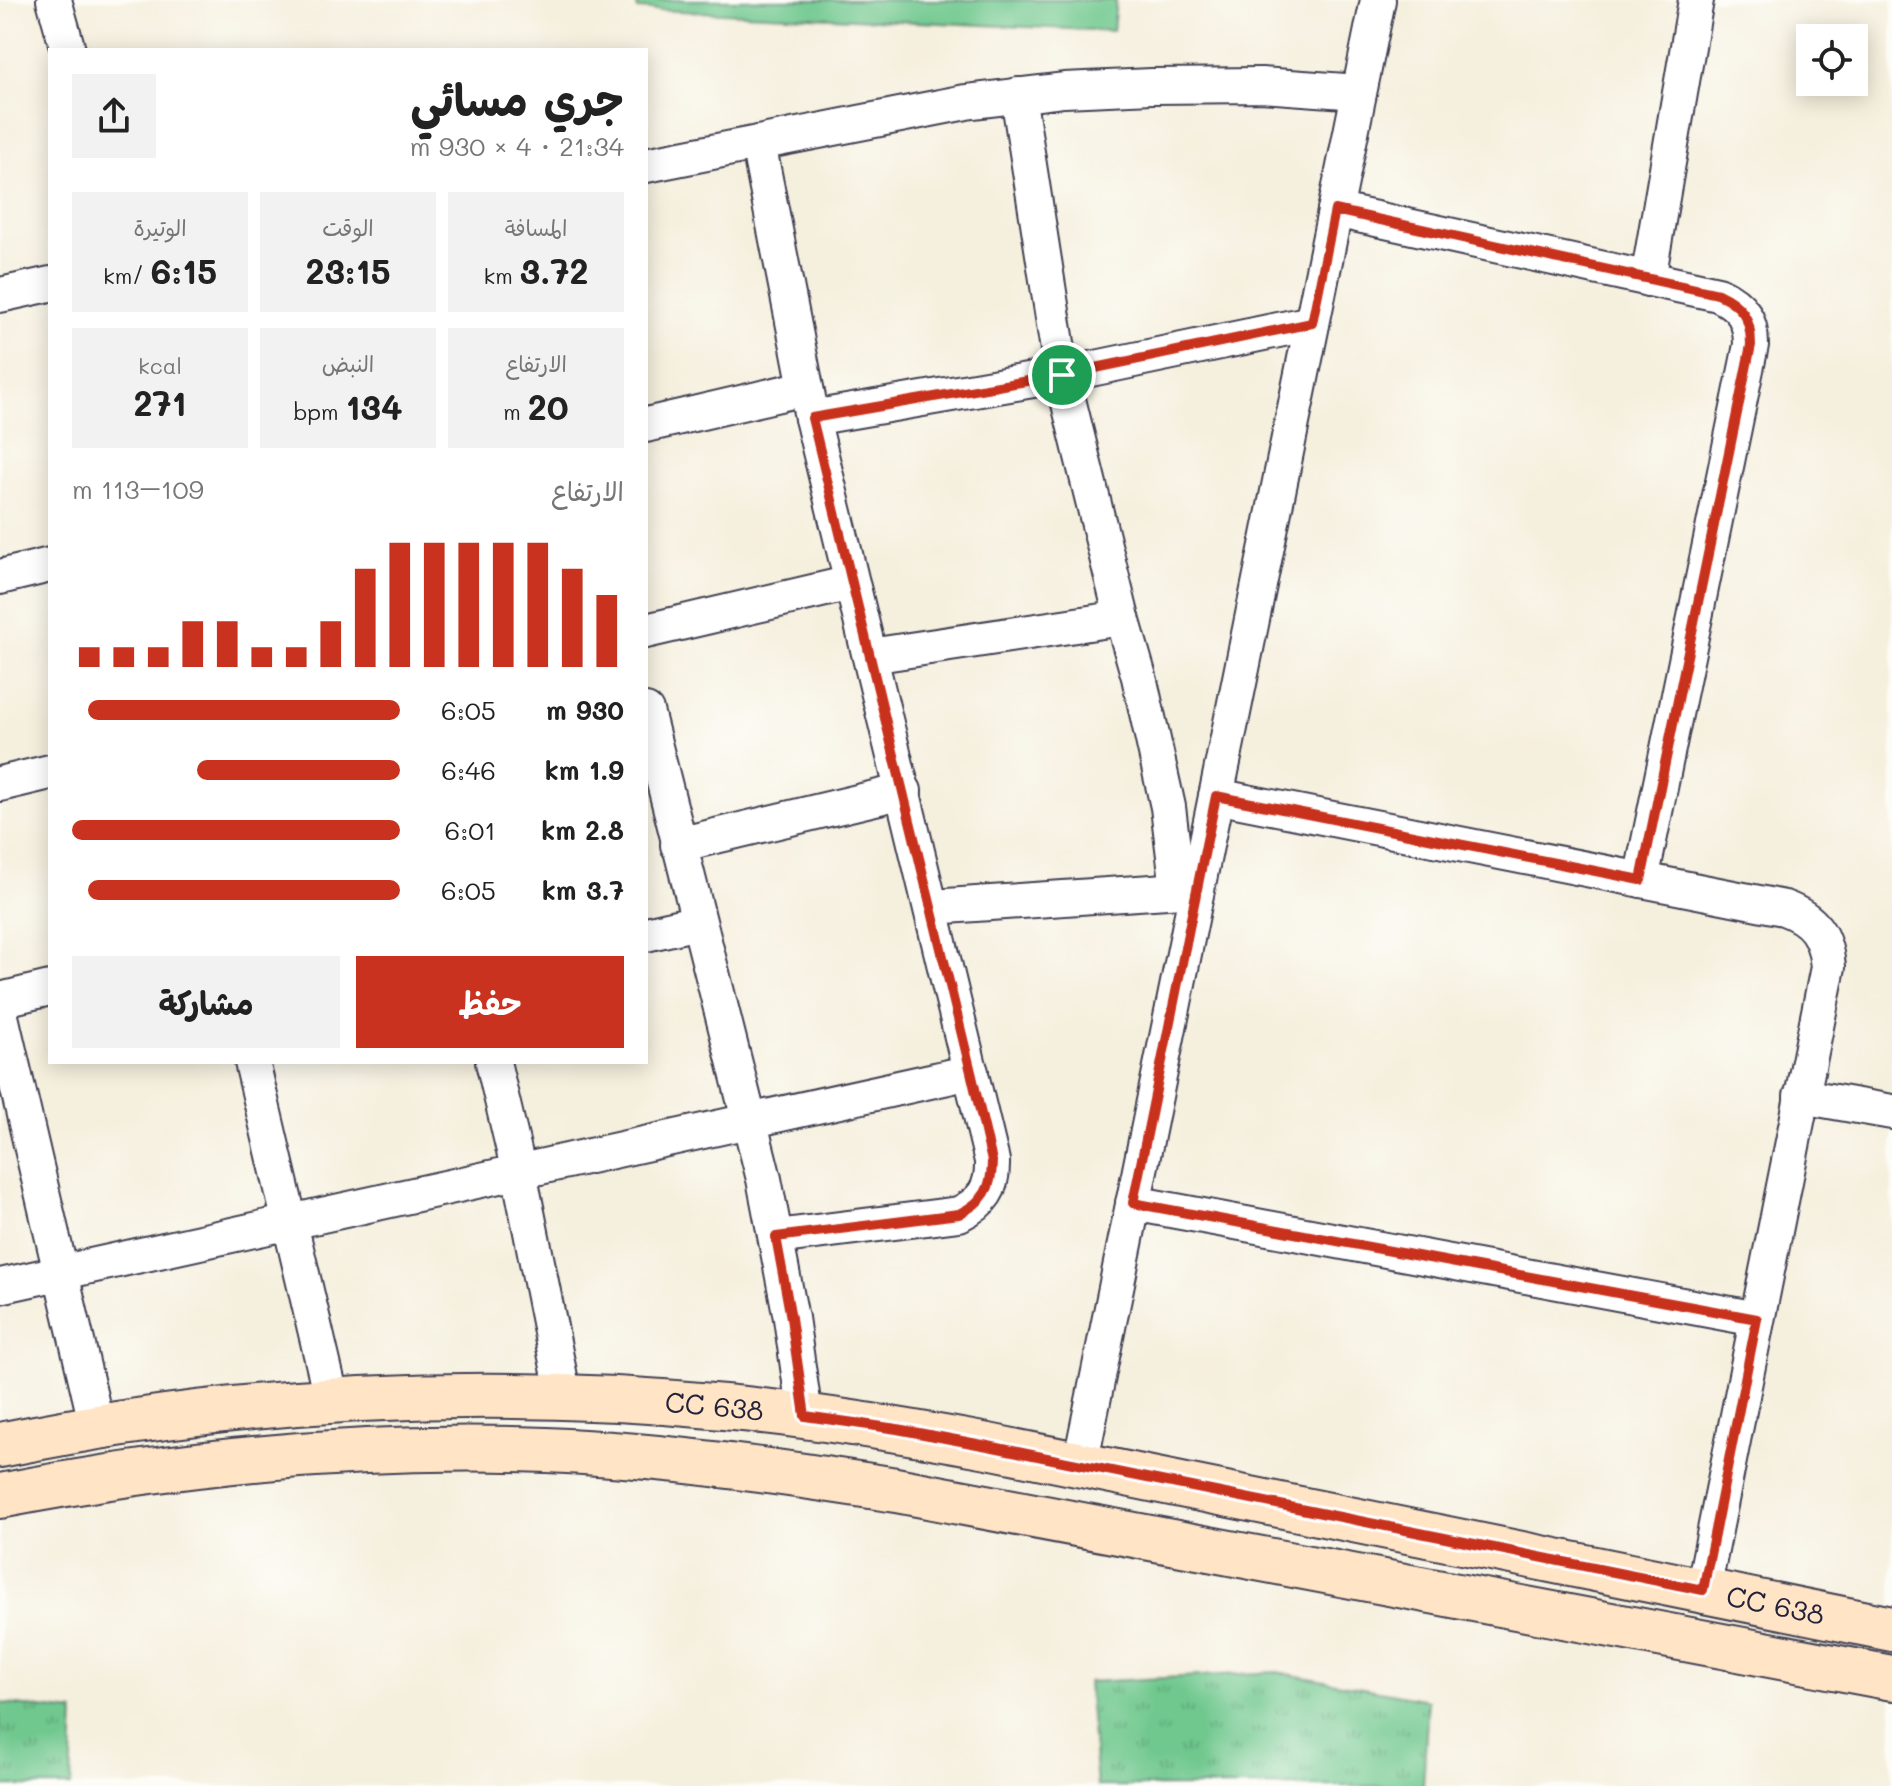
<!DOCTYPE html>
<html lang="ar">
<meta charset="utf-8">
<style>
body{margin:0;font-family:Mali,"Playpen Sans Arabic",sans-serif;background:#f2f2f2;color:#222;direction:rtl;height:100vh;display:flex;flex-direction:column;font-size:30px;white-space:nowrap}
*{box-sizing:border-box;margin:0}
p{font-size:26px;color:#767676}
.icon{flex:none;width:44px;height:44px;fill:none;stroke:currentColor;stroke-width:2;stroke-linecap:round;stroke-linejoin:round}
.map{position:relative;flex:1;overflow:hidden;direction:ltr}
.drawer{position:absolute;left:48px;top:48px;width:600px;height:1016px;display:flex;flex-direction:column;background:#fff;border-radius:0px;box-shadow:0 4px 20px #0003;direction:rtl}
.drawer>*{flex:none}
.buttons{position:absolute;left:1796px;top:24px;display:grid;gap:16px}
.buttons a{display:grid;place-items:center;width:72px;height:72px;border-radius:0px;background:#fff;box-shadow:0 4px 20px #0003;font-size:40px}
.pin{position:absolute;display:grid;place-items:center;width:68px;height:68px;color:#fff;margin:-34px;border:4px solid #fff;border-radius:50%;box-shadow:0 2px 8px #0007}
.round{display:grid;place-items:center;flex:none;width:84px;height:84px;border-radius:0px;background:#f2f2f2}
.head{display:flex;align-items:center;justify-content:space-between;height:136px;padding:0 24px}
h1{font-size:44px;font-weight:700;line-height:60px}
.metrics{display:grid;grid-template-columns:repeat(3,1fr);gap:12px;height:136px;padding:8px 24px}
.metrics div{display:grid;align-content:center;border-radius:0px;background:#f2f2f2;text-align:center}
.metrics b{font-size:34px;font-weight:700}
.metrics small{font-size:22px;font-weight:400}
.metrics p{font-size:22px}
.chart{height:224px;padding:16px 24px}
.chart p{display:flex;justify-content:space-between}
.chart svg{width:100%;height:144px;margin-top:8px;stroke:#c8321e;stroke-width:6}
.button{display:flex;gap:16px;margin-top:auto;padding:16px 24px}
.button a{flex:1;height:92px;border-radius:0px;background:#c8321e;color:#fff;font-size:32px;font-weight:700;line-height:92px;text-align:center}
.button a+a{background:#f2f2f2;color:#222}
ul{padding:0 24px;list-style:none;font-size:26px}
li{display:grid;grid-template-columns:128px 96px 1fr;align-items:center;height:60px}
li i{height:20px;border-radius:10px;background:#c8321e}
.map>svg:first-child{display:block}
</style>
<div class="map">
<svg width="1892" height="1786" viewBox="0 0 1892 1786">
<defs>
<pattern id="grass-tufts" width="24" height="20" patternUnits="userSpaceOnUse" patternTransform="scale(2)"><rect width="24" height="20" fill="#70c88e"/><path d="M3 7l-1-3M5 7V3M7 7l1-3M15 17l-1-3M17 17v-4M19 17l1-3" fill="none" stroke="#5ca275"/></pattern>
</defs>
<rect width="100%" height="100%" fill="#fdfcf7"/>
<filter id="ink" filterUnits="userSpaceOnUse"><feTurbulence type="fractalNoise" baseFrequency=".0125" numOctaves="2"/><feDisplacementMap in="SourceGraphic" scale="16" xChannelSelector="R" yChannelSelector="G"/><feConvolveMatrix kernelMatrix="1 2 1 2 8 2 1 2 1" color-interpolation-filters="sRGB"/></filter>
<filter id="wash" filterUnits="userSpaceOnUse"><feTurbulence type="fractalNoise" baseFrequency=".006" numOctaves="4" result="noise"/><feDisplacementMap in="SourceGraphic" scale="32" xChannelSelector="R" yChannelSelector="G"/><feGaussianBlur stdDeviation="1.8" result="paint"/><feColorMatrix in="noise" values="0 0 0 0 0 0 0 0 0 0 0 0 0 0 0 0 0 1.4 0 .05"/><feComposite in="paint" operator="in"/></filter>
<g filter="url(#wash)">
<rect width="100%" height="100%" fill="#f5efdd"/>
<!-- grass -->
<g fill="url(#grass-tufts)" stroke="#497564" stroke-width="2">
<polygon points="1277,1672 1428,1700 1423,1786 1097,1786 1088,1682"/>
<polygon points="0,1703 74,1712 71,1786 0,1786"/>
</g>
<!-- park -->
<polygon fill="#70c88e" stroke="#497564" stroke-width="2" points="638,0 1116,0 1113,31 637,9"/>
</g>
<g filter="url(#ink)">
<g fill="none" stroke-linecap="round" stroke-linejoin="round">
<!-- minor casing -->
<g stroke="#424153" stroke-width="38">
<g id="minor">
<polyline points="54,0 68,50"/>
<polyline points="1018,95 1062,375 1122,618 1139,677 1168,807 1178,889"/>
<path d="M 758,143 L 812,418 L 992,1161 C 993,1189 983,1202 959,1214 L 776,1237"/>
<polyline points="646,165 966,102 1064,90 1152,86 1261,85 1359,92"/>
<path d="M 1335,210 L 1718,294 C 1742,305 1751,319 1751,345 L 1641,880"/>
<polyline points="1648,279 1696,0"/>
<polyline points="0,295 50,284"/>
<polyline points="812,418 1062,375 1312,323"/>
<polyline points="646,425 805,388"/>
<polyline points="0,577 50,565"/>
<polyline points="646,631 851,583"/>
<polyline points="870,656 1122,618"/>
<polyline points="646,711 764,1179 791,1318 805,1416"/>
<polyline points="0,784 50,772"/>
<path d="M 1216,796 L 1784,908 C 1814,919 1825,935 1828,967 L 1703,1590"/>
<polyline points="678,845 904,791"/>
<polyline points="932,907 1196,889"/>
<polyline points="646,934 698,922"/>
<polyline points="0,1000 50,988"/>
<polyline points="0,1012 97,1427"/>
<polyline points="252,1062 332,1401"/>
<polyline points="493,1062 519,1172 564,1397"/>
<polyline points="1801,1096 1892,1112"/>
<polyline points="1133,1203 1757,1319"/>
<polyline points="0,1286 971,1072"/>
<polyline points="1080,1465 1378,0"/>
</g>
</g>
<!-- secondary casing -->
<g stroke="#424153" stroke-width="48">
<g id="secondary">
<path id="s1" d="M 0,1445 C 237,1396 483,1384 724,1407 C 813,1415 901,1430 988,1446 L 1892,1629"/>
<path d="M 0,1496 C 180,1461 364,1443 547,1450 C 664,1455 781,1472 896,1490 L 1892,1678"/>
</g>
</g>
<!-- minor -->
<use href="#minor" stroke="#fff" stroke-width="34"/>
<!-- secondary -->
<use href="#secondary" stroke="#ffe4c6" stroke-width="44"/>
</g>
</g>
<g fill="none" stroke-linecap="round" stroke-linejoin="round" filter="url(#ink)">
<!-- route casing -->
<g stroke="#fff" stroke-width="16">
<path id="route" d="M 1335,210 L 1718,294 C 1742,305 1751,318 1751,345 L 1641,880 L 1216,796 L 1133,1203 L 1757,1319 L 1703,1590 L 988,1446 L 897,1429 L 805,1416 L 791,1318 L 776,1237 L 959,1214 C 984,1201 992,1189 992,1161 L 971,1072 L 812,418 L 1062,375 L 1312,323 Z"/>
</g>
<!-- route -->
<use href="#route" stroke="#c8321e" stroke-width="10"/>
</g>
<g text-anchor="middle" stroke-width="6" stroke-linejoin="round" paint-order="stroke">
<!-- street labels -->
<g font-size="28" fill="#22223b" stroke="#fdfcf7">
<text dy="10" stroke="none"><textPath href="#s1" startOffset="718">CC 638</textPath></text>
<text dy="10" stroke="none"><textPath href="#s1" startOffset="1798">CC 638</textPath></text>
</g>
</g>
</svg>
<div class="buttons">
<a><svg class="icon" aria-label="locate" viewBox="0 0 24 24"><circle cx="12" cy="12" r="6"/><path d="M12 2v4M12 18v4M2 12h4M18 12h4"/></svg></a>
</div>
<div class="pin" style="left:1062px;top:375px;background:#1e9e55"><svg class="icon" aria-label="arrive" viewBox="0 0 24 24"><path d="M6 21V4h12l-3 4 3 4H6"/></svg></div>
<section class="drawer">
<div class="head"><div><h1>جري مسائي</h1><p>21:34 · 4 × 930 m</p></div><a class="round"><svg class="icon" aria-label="share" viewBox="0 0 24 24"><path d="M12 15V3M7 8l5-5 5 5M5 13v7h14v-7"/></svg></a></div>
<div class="metrics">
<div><p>المسافة</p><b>3.72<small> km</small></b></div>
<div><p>الوقت</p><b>23:15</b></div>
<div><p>الوتيرة</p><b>6:15<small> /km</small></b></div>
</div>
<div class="metrics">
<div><p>الارتفاع</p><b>20<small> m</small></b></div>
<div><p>النبض</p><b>134<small> bpm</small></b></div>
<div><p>kcal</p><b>271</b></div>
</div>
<div class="chart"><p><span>الارتفاع</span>109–113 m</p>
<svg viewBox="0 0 160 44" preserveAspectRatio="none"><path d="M5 44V38M15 44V38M25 44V38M35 44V30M45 44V30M55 44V38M65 44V38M75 44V30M85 44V14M95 44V6M105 44V6M115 44V6M125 44V6M135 44V6M145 44V14M155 44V22"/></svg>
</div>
<ul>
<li><b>930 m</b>6:05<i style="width:95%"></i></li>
<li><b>1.9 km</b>6:46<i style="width:62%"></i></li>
<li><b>2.8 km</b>6:01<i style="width:100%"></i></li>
<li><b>3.7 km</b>6:05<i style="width:95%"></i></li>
</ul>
<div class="button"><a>حفظ</a><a>مشاركة</a></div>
</section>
</div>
